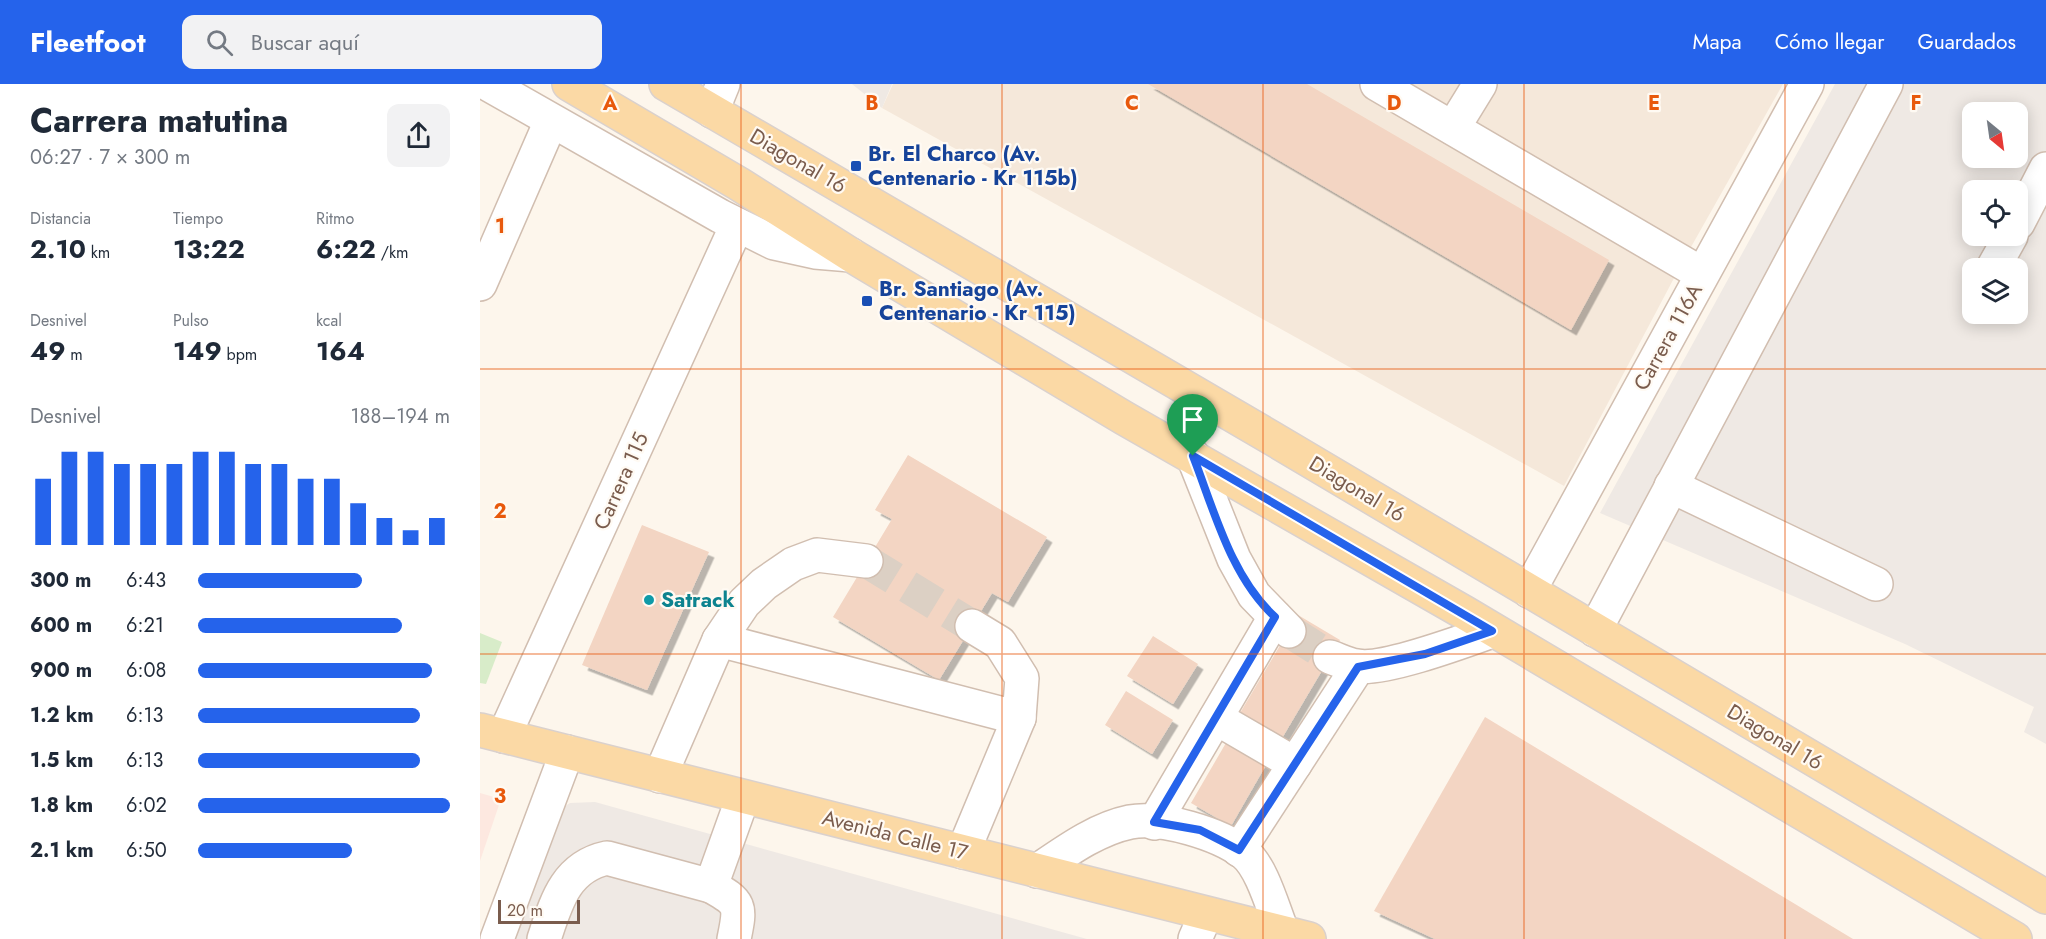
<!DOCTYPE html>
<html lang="es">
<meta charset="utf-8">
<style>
body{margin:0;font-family:Jost,sans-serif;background:#f2f2f3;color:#1f2937;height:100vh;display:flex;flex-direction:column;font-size:22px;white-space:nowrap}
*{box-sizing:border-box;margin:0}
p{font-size:20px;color:#747a83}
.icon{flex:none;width:33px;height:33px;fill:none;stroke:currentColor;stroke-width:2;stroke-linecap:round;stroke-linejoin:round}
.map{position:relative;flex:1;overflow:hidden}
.panel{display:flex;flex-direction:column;background:#fff;width:480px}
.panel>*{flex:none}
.needle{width:39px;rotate:151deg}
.buttons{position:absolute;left:1482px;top:18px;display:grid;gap:12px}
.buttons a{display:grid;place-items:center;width:66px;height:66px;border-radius:12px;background:#fff;box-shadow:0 3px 15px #0003;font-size:30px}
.scale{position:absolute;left:18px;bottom:15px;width:82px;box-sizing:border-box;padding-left:6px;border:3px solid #7a5c4d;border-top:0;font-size:16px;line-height:21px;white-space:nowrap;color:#7a5c4d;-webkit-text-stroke:4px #fffaf3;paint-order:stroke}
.pin{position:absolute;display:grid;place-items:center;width:51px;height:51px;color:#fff;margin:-62px -26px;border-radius:50% 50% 50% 0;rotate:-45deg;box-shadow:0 0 6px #0007}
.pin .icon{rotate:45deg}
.round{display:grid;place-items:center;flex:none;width:63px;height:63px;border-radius:12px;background:#f2f2f3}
.overview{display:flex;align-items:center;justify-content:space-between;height:102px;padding:0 30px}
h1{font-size:33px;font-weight:700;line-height:45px}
.figures{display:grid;grid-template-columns:repeat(3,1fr);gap:9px;height:102px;padding:6px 30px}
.figures div{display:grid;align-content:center}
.figures b{font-size:26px;font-weight:700}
.figures small{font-size:16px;font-weight:400}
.figures p{font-size:16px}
.chart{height:168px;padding:12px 30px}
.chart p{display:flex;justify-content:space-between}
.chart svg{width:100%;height:108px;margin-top:6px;stroke:#2563eb;stroke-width:6}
ul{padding:0 30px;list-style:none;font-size:20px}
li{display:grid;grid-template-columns:96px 72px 1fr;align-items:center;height:45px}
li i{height:15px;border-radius:8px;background:#2563eb}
header{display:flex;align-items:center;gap:36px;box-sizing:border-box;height:84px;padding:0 30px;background:#2563eb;color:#fff}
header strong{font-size:28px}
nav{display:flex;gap:33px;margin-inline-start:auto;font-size:21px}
.search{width:420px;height:54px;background:#f2f2f3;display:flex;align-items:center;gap:15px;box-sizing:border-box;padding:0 21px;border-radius:12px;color:#747a83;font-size:22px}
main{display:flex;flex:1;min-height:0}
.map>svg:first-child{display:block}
</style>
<header>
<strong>Fleetfoot</strong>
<div class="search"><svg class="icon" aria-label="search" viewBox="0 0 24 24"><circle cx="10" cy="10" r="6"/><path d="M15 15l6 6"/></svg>Buscar aquí</div>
<nav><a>Mapa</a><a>Cómo llegar</a><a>Guardados</a></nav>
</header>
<main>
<section class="panel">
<div class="overview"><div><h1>Carrera matutina</h1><p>06:27 · 7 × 300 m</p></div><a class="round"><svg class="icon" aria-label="share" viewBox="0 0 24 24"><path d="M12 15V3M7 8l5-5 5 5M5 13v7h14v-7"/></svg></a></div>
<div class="figures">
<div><p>Distancia</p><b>2.10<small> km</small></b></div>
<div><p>Tiempo</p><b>13:22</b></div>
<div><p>Ritmo</p><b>6:22<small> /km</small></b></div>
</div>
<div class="figures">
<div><p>Desnivel</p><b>49<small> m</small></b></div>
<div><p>Pulso</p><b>149<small> bpm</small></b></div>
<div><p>kcal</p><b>164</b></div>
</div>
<div class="chart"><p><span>Desnivel</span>188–194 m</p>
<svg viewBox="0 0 160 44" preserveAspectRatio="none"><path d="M5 44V17M15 44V6M25 44V6M35 44V11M45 44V11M55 44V11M65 44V6M75 44V6M85 44V11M95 44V11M105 44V17M115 44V17M125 44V27M135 44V33M145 44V38M155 44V33"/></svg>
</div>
<ul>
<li><b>300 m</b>6:43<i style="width:65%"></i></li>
<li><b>600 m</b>6:21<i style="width:81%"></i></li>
<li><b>900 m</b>6:08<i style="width:93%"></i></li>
<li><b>1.2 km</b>6:13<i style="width:88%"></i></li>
<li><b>1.5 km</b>6:13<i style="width:88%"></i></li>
<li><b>1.8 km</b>6:02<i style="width:100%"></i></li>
<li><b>2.1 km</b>6:50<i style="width:61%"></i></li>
</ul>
</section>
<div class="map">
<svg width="1566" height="855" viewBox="0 0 1566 855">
<defs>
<filter id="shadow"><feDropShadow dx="5.5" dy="5.5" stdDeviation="0" flood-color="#0004"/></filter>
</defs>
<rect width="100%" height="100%" fill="#fdf6ec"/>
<!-- residential -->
<polygon fill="#f5e8da" points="413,0 1303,0 1202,179 1084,402 402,24"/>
<!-- commercial -->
<polygon fill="#fde8e0" points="0,709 21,715 0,777"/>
<!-- industrial -->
<g fill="#efe9e4" fill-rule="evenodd">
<polygon points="372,0 412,0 402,24"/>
<path d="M 1355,0 L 1566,0 L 1566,660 L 1544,648 L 1554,623 L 1425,560 L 1120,429 ZM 1492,28 L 1538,28 L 1538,74 L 1492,74 ZM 1492,106 L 1538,106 L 1538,152 L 1492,152 ZM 1492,184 L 1538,184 L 1538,230 L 1492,230 Z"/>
<polygon points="115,718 607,855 24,855 70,732 90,719"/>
</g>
<!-- green -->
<polygon fill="#d8ecc9" points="0,549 22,558 6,600 0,599"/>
<!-- building -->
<g fill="#f3d5c3" filter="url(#shadow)">
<polygon points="668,0 827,0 1129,176 1091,246"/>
<polygon points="428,371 567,453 528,518 512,509 459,596 353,533 412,435 395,426"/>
<polygon points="162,441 229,468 167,606 102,581"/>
<polygon points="818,531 860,556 802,654 760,629"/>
<polygon points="673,552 718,580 693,620 647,592"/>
<polygon points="646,607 693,636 672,670 625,641"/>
<polygon points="1005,633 1373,855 955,855 894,827"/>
<polygon points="750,652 790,674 751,742 711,719"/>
</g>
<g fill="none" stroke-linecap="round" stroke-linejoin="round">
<!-- minor-tunnel -->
<g stroke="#dcd0c4" stroke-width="33" stroke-dasharray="33 16" stroke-linecap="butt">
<polyline points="386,477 492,542"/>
<polyline points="809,547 850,573"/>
</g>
<!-- minor casing -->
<g stroke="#d1beb0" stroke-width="36">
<g id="minor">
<polyline points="8,0 240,132 294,159 335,168 371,171"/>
<polyline points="897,0 1222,190"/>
<polyline points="232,27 243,0"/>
<polyline points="973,44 1000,0"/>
<polyline points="1538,139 1566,85"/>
<polyline points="1513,184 1531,152"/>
<polyline points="0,200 71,37"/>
<polyline points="713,372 754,475 774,511 809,547"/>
<polyline points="1191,402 1396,500"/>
<polyline points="1049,507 1327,0"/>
<polyline points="1115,546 1406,0"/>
<polyline points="239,556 539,634"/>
<path d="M 850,573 C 859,576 868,581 877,582 C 903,587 984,557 1012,547"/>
<polyline points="736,634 815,680"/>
<polyline points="24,652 257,141"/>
<polyline points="180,692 239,556 264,519 284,500 313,480 337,471 386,477"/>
<polyline points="674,739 795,533"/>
<polyline points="759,766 878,583"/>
<polyline points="483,768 539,634 542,594 520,559 492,542"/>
<path d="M 557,787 C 585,768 616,745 650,738 C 681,732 740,750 764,769 C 782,783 793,825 802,847"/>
<path d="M 231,802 C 261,819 261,821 254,855"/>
<polyline points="17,855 87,668"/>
<path d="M 64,855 C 76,819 85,783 127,774 L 231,802 L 263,713"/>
<polyline points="715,855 726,830"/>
</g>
</g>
<!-- major casing -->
<g stroke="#dad1cd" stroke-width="36">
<g id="major">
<polyline points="89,0 259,100 371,171 644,334 985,529 1535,855"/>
<polyline points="186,0 790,353 1566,813"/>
<polyline points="0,646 829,855"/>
</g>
</g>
<!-- minor -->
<use href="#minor" stroke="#fff" stroke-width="33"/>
<!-- major -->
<use href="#major" stroke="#fbd9a5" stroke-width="33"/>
</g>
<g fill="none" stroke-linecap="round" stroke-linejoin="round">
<!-- route casing -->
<g stroke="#fff" stroke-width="12">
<path id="route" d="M 713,372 L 1012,547 L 945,570 L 878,583 L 759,766 L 720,746 L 674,738 L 795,533 C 751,493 734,426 713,372 Z"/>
</g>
<!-- route -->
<use href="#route" stroke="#2563eb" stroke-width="8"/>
</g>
<!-- grid -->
<path fill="none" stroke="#e8590c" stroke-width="1.5" stroke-opacity="0.55" d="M 261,0 L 261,855M 522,0 L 522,855M 783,0 L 783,855M 1044,0 L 1044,855M 1305,0 L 1305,855M 0,285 L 1566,285M 0,570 L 1566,570"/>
<!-- markers -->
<g fill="#1a4fb4" stroke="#fffaf3" stroke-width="2">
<rect x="370" y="76" width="12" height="12" rx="3"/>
<rect x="381" y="211" width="12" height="12" rx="3"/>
</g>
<circle fill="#0f9aa8" stroke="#fffaf3" stroke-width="2" cx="169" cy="516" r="6"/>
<g text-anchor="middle" stroke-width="4.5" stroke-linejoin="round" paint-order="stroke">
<!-- transit labels -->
<g font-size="21" font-weight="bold" fill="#164399" stroke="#fffaf3" text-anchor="start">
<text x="388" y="77">Br. El Charco (Av.<tspan x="388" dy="24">Centenario - Kr 115b)</tspan></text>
<text x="399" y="212">Br. Santiago (Av.<tspan x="399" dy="24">Centenario - Kr 115)</tspan></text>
</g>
<!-- street labels -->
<g font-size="21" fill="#7a5c4d" stroke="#fffaf3">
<text transform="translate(318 77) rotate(30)" y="7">Diagonal 16</text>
<text transform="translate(1188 253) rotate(-61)" y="7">Carrera 116A</text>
<text transform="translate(141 397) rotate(-66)" y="7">Carrera 115</text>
<text transform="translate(877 405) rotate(31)" y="7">Diagonal 16</text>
<text transform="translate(1295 653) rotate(31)" y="7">Diagonal 16</text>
<text transform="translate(415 751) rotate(14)" y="7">Avenida Calle 17</text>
</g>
<!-- culture labels -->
<g font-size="21" font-weight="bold" fill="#0d838f" stroke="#fffaf3" text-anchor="start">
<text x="181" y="523">Satrack</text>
</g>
</g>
<g font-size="20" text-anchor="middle" font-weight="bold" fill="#e8590c" stroke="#fffaf3" stroke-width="4.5" stroke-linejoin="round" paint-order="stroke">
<text x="130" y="26">A</text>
<text x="392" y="26">B</text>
<text x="652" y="26">C</text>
<text x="914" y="26">D</text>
<text x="1174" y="26">E</text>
<text x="1436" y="26">F</text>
<text x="20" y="149">1</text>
<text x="20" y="434">2</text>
<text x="20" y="719">3</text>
</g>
</svg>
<div class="buttons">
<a><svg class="needle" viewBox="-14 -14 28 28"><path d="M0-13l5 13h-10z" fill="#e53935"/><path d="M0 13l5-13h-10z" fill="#747a83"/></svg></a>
<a><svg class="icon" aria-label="locate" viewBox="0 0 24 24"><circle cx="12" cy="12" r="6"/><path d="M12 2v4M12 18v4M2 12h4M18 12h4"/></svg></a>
<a><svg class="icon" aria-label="layers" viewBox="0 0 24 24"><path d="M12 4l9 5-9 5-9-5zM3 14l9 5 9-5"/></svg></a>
</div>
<div class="scale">20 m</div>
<div class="pin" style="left:713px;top:372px;background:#1e9e55"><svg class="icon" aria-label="arrive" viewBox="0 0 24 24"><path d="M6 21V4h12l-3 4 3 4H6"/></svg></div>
</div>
</main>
